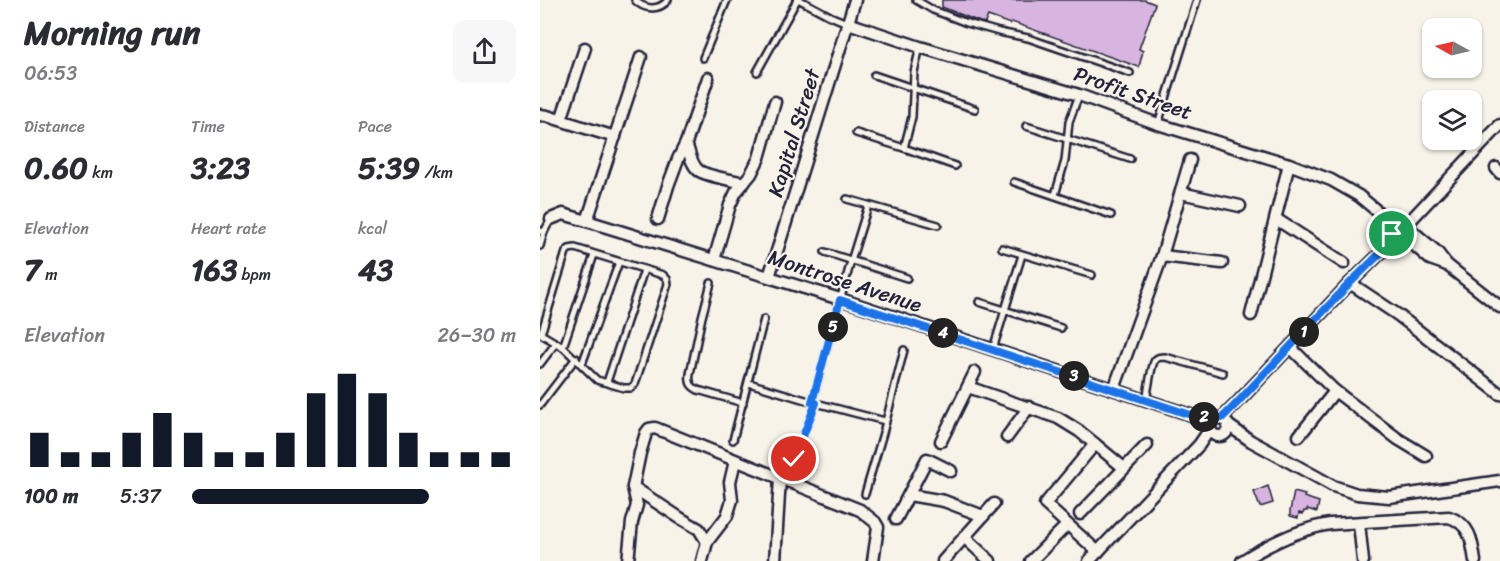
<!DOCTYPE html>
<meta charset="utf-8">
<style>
body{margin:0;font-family:Sriracha,sans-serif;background:#f7f7f7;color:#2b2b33;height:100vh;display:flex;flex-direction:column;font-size:22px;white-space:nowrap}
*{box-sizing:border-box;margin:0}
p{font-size:20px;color:#7c7c81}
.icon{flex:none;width:33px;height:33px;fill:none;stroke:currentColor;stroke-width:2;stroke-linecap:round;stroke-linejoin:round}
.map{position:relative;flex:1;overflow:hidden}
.panel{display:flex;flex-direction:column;background:#fff;width:540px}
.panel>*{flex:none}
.needle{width:39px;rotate:278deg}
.tools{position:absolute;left:882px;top:18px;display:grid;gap:12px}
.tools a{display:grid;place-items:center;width:60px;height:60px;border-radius:12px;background:#fff;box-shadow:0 2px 4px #0004;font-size:30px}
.pin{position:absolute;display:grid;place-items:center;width:51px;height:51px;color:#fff;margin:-26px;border:3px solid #fff;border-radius:50%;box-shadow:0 2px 6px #0007}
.km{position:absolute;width:30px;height:30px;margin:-15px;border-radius:50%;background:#222;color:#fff;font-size:16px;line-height:30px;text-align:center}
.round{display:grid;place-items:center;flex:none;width:63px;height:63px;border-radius:12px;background:#f7f7f7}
.overview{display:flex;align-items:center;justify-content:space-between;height:102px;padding:0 24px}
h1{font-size:33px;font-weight:800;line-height:45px}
.stats{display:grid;grid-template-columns:repeat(3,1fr);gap:9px;height:102px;padding:6px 24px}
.stats div{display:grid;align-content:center}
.stats b{font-size:30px;font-weight:800}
.stats small{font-size:16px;font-weight:400}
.stats p{font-size:16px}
.chart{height:168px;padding:12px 24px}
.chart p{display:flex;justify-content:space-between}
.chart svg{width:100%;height:108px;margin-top:6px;stroke:#111827;stroke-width:6}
ul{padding:0 24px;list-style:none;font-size:20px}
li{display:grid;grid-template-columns:96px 72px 1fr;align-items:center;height:45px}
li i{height:15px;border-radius:8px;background:#111827}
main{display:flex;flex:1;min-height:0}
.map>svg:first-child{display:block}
</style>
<main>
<section class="panel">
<div class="overview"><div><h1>Morning run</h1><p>06:53</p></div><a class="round"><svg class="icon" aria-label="share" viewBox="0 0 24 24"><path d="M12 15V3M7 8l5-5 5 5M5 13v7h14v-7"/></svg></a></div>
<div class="stats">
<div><p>Distance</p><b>0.60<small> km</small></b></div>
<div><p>Time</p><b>3:23</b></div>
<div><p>Pace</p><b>5:39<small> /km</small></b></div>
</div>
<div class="stats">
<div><p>Elevation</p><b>7<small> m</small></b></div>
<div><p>Heart rate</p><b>163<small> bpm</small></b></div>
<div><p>kcal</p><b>43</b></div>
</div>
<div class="chart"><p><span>Elevation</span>26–30 m</p>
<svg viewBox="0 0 160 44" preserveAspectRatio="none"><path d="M5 44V30M15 44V38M25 44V38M35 44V30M45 44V22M55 44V30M65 44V38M75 44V38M85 44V30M95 44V14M105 44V6M115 44V14M125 44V30M135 44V38M145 44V38M155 44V38"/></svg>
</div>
<ul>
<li><b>100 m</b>5:37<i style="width:73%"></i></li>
</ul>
</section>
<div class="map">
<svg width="960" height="561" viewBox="0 0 960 561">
<rect width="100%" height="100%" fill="#f7f3e8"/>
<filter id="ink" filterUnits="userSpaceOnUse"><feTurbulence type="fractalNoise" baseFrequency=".0167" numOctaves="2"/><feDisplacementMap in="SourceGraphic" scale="12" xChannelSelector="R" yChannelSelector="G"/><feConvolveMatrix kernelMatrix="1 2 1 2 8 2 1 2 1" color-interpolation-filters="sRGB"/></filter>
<g filter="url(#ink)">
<!-- building -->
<g fill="#d8b5e0" stroke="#22223b" stroke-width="1.5">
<polygon points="402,0 605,0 615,4 599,49 603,51 599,67 472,22 470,24 448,16 445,23 440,22 402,7"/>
<polygon points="728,486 733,503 720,507 714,492"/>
<polygon points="754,492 765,495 764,497 779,502 777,512 767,509 767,511 764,511 763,514 759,513 758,518 750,516 750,511"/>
</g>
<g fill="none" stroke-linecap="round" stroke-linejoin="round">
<!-- lane casing -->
<g stroke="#22223b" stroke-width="10">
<g id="lane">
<path d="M 95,0 C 104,10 119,11 128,0"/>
<polyline points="260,0 290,16 307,23"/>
<polyline points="376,0 393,10 427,23 459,32 488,38 590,73"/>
<polyline points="380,47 374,72 372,117 364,148 415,166"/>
<polyline points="163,58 187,0"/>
<polyline points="217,72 257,0"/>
<polyline points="334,75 435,109"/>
<polyline points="618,124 657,0"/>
<polyline points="486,126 590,159"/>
<polyline points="316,133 364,148"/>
<polyline points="474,182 571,215"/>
<polyline points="515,195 525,161 529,122 539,95"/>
<polyline points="307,199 398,225"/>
<polyline points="0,231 4,232 11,219"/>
<polyline points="0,246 4,232"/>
<polyline points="462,248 552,275"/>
<polyline points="285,252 367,278"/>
<path d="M 171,283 L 162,317 L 150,374 C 149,382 150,386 158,390 L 203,403"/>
<polyline points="439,302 521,328"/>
<polyline points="0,333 1,334 23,347 57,380 84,388 91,388 95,384 128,284 127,279 123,275 35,248 29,249 26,252 1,334"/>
<polyline points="23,347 54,255"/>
<polyline points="453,349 482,255"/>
<polyline points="0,364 16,343"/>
<polyline points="42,364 79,262"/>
<polyline points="67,382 104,270"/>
<polyline points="209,383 272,402 345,421"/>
<path d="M 606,400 C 608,392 611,365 615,360 C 618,357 620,357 625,357 L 683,373"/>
<polyline points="272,402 311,261 328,206"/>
<polyline points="0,405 36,358"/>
<polyline points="193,440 224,319"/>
<polyline points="254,459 276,403"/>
<polyline points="325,494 343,433 364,350"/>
</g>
</g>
<!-- street casing -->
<g stroke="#22223b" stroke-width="15">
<g id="street">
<polyline points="308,23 380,47 539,95 618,124 749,164 791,180 819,196 854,225"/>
<polyline points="0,115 7,116 75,137"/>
<polyline points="21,120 45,48"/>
<path d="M 146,143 C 149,151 151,164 158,170 C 165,176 193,180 204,183"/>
<polyline points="956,168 960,173"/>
<polyline points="641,193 700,206"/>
<polyline points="11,219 23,214 47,221 300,299 654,416 674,418"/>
<polyline points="118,219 128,186 138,159 146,143 168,78"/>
<polyline points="736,219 804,263"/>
<polyline points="47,221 101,57"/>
<polyline points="867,224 960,125"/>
<polyline points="867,239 890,259 907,265 897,252 871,230"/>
<polyline points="622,256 682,263"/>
<polyline points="174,260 190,205 196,192 211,174 219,158 235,102"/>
<polyline points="907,265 960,307"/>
<polyline points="229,277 315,0"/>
<polyline points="810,283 858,315 960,394"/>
<polyline points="711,315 749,164"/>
<polyline points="750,347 795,391 858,439 886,456"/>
<polyline points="428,387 518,418 539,431 555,444"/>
<polyline points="574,389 622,256 650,160"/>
<circle cx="679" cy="427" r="9"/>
<polyline points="682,418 697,403 810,283 855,239"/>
<polyline points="688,425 711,441 777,477 793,486 817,494 849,497 960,481"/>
<polyline points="759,436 795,391"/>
<polyline points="467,437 489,407"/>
<polyline points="401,441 435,372"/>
<polyline points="93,487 140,518 159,529 167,542"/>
<polyline points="369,495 404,501 443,516"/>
<polyline points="540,514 607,445"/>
<polyline points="356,519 387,459 411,471"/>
<polyline points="819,523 823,561"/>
<polyline points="424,537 450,561"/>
<polyline points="558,552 505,504 555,444 584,468"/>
<polyline points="88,561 92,522 97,505 93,487 100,453 106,433 109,429 115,428 320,510 335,522 338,527 333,561"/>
<polyline points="162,561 167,542 187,516 192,500 190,482 195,461"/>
<polyline points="235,561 240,478"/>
<polyline points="403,561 454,504"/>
<polyline points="491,561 527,525"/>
<polyline points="549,561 659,445 670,429"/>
<path d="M 702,561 C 729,544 759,529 790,524 L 909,517 C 930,524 932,540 935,561"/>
</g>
</g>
<!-- lane -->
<use href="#lane" stroke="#f7f3e8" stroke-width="5"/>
<!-- street -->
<use href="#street" stroke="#f7f3e8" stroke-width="10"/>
</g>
</g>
<g fill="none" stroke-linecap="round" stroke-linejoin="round" filter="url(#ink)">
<!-- route casing -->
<g stroke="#fff" stroke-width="12">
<polyline id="route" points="254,459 276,403 272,402 300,300 654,416 682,418 697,403 810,283 855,239 852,234"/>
</g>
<!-- route -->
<use href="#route" stroke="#1a73e8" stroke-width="8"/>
</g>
<g text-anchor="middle" stroke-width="4.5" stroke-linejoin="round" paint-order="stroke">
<!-- street labels -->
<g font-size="21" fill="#22223b" stroke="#f7f3e8">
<text transform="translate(593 93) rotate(19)" y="7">Profit Street</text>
<text transform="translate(254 133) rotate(-73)" y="7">Kapital Street</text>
<text transform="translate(305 281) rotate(18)" y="7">Montrose Avenue</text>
</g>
</g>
</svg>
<div class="tools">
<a><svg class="needle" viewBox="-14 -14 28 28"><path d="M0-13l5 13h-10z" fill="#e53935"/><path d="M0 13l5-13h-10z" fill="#7c7c81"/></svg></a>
<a><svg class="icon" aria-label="layers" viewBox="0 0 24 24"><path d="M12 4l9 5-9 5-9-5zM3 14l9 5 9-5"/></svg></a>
</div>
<div class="pin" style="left:852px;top:234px;background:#1e9e55"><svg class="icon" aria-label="arrive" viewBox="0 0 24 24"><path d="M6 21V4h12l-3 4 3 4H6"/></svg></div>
<div class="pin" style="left:254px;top:459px;background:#d93025"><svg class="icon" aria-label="check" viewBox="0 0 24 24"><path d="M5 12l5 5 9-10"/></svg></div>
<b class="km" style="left:764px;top:332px">1</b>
<b class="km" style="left:664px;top:417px">2</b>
<b class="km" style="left:534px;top:376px">3</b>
<b class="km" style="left:403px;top:333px">4</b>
<b class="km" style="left:293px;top:327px">5</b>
</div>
</main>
